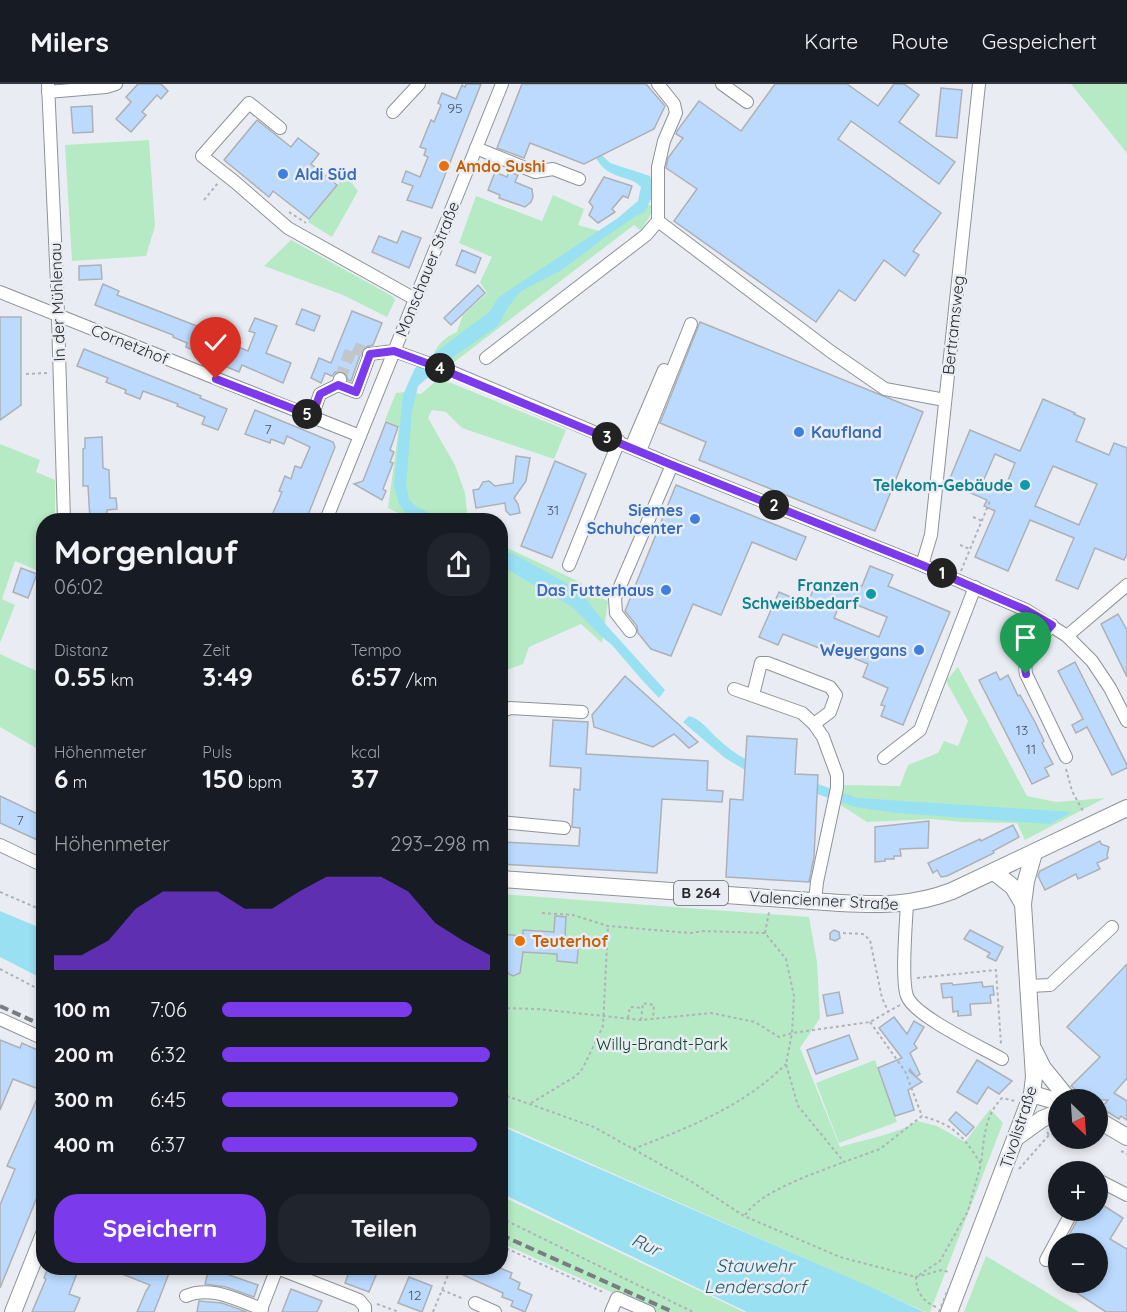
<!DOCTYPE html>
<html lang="de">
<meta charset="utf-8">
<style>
body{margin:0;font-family:Quicksand,sans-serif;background:#20242c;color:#f1f3f6;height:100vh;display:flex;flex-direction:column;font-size:22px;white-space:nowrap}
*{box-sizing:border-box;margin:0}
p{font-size:20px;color:#9ea1a6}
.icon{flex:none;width:33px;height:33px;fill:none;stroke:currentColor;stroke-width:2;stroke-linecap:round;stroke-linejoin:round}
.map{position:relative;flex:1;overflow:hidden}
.drawer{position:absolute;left:36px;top:429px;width:472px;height:762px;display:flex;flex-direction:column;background:#171b24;border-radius:24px;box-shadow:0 3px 9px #0003}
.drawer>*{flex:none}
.needle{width:39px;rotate:155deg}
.buttons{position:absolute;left:1048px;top:1005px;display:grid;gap:12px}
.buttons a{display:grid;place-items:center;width:60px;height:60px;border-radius:50%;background:#171b24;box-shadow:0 3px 9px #0003;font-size:30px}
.pin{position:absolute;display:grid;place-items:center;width:51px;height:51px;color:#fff;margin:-62px -26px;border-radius:50% 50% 50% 0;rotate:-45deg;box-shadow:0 0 6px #0007}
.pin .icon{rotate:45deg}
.km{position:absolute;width:30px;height:30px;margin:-15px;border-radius:50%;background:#222;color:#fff;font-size:16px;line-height:30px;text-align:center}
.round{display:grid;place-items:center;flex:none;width:63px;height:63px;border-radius:24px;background:#20242c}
.head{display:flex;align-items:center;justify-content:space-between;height:102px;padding:0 18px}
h1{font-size:33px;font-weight:700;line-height:45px}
.figures{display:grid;grid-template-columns:repeat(3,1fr);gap:9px;height:102px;padding:6px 18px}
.figures div{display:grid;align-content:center}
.figures b{font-size:26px;font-weight:700}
.figures small{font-size:16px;font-weight:400}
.figures p{font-size:16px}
.chart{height:168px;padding:12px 18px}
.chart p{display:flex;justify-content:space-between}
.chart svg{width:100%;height:108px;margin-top:6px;fill:#7c3aed;opacity:.7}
.button{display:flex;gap:12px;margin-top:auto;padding:12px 18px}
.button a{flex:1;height:69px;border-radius:24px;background:#7c3aed;color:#fff;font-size:24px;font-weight:700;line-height:69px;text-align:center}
.button a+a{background:#20242c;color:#f1f3f6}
ul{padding:0 18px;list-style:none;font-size:20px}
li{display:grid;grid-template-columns:96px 72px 1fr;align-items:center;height:45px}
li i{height:15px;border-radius:8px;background:#7c3aed}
header{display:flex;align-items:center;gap:36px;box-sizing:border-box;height:84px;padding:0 30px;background:#171b24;border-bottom:2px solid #363941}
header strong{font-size:28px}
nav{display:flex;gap:33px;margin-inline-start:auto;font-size:21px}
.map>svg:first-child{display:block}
</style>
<header>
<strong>Milers</strong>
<nav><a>Karte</a><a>Route</a><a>Gespeichert</a></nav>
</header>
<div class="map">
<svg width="1127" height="1228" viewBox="0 0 1127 1228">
<rect width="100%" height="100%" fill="#e9edf3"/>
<!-- green -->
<g fill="#b5eac4">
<polygon points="1071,0 1127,0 1127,69"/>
<polygon points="149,56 155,142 146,172 72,177 65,61"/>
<polygon points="345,91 358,107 332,153 308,138"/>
<path d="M 553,111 L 584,125 L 578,141 L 599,147 L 618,134 L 638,117 L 655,123 L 641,147 L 634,141 L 453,279 L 433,271 C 438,260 445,253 457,248 L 463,231 L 487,209 L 480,198 L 492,173 L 459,159 L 476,112 L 542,137 Z"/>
<polygon points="291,156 392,212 395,216 387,233 343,211 264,182"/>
<polygon points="436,297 451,299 566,346 554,375 462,344 446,328 432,326 428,334 455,381 465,409 468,436 412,436 388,424 399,343 385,336 396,309 405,308 421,310"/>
<polygon points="0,360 40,376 36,388 55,396 55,436 44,436 43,489 15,477 2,515 15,521 0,559"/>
<polygon points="501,461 582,499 582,505 608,517 602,559 581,540 529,563 523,580 501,588 501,583 507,572 501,544 501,527 505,526 501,513"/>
<polygon points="0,570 43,590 43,668 0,643"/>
<polygon points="958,583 1027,712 1056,718 1105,714 1025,756 1017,739 962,738 932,735 867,738 839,720 842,701 900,702 908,681 938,669 944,657 958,662 968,637 946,597"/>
<path d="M 501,810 L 809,833 L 817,878 L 820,934 L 800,964 L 840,1063 C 865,1055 896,1051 917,1037 L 937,1042 L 965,1058 L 990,1025 L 1003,1039 L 930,1228 L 926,1228 L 501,1040 Z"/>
<polygon points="875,976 897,1038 839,1059 816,999"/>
<polygon points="501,1112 744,1228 656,1228 501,1159"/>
<polygon points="986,1172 1079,1228 964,1228"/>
</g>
<!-- water -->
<g fill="#99e0f2">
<path d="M 579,36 L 602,71 L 610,79 L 650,92 L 654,108 L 645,128 L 636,132 L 604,154 L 562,186 L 521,207 L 508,223 L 498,242 L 450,275 L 418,302 L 412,327 L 406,401 L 409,416 L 417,423 L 444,436 L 418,436 L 407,431 L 399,420 L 394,402 L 403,311 L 415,284 L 489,228 L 499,213 L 618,134 L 638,117 L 641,103 C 632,94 623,95 611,89 C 594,81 587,53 579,36 Z"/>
<polygon points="501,465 518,472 580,507 608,543 665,606 659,614 642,596 612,561 601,552 571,522 501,482"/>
<path d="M 689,632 C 701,635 708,646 717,654 C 726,662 735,670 746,675 L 745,686 L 725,674 L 683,638 Z"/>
<polygon points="818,700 857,714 1072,728 1050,740 897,729 855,723 817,710"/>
<polygon points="0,827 43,845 43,895 0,873"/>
<polygon points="501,1042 873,1204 924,1228 747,1228 501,1109"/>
</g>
<!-- building -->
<g fill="#bbdafe" stroke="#adb1b6" stroke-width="1.5" fill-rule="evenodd">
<polygon points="138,0 161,0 168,7 161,15 157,11 142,28 146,31 131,48 116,35 131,18 126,13"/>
<polygon points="466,0 481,0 432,124 407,116 413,102 402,98 406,87 420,93 428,73 424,71 426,65 420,63 431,36 434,38 441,21 438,19 442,9 456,15 462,1 465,3"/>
<polygon points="522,0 646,0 665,22 654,45 584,80 530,59 524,74 497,64"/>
<polygon points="775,0 847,0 878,22 894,0 904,0 919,11 899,38 955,78 939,100 851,37 838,55 941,129 913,167 919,171 905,192 884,176 855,217 839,206 816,238 674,137 697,105 666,84 668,74 683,54 676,50 677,47 699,17 741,47"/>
<polygon points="941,4 962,6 957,54 936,52"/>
<polygon points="92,22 93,48 73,49 71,23"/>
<polygon points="257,36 291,63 298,54 319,70 311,80 337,101 309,135 273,107 269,113 224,76"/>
<polygon points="495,88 507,93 509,88 518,91 515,98 532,105 533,113 531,118 525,123 499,114 500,111 488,106"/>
<polygon points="604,93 632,102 628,114 623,112 612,125 615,128 598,139 589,131 593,123 589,118"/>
<polygon points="402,147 421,154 409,184 372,168 379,152 397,159"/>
<polygon points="462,166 481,174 475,189 456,181"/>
<polygon points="101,181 102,195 79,196 79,182"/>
<polygon points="103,200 119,207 117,211 202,244 199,251 218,258 219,255 248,267 255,249 249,247 255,234 277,242 266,269 291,279 283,299 242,281 239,288 210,276 212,274 186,263 187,259 173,253 173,251 95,221"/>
<polygon points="478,201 485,209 451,241 444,234"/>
<polygon points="302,225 320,232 314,247 296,240"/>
<polygon points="352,227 382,239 373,261 365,263 362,266 351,297 348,296 346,290 342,287 335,288 332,292 325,289 321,299 311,294 319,274 331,279"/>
<polygon points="0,233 21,233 21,321 0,336"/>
<polygon points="700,238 923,328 875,447 699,376 706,358 660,339"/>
<polygon points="84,265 201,312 200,314 227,325 218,346 202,340 205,333 177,322 178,320 143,307 140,315 125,309 126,306 106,298 108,294 77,282"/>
<path d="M 1043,315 L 1075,329 L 1074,330 L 1085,335 L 1076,357 L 1109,371 L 1114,359 L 1127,364 L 1127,470 L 1124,476 L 1095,464 L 1078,505 L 1056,496 L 1074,454 L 1030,436 L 1008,487 L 975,473 L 995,427 L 984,422 L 987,416 L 948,399 L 970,346 L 1020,367 ZM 995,370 L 1015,379 L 1003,409 L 982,400 ZM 1053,382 L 1097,400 L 1079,441 L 1035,422 Z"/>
<polygon points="255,326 333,358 335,363 306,436 270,436 282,408 279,407 285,392 291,395 295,382 301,384 310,363 287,352 284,360 271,355 270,359 245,350"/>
<polygon points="386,338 398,343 390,366 394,368 390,378 393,379 383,405 386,407 382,416 354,400 363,397"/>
<polygon points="102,353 103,384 109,386 110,414 116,414 117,425 107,426 107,436 90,436 88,402 83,402 83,365 85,364 85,354"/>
<polygon points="516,372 530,374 526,397 514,414 518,420 520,429 510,431 506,427 505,419 476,424 473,406 479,405 483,398 489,397 495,402 513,399"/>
<polygon points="555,377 586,390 552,474 521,462"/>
<polygon points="676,401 806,453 796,476 752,458 721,531 693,520 671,572 651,565 638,549 637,542 625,527"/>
<path d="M 870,482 L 893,491 L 888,502 L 950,528 L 903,641 L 881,632 L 885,622 L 881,621 L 888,604 L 863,593 L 868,580 L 820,560 L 819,564 L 783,550 L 778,561 L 759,553 L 779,508 L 807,520 L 815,502 L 832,509 L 836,499 L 857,507 L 859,501 L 862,502 ZM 842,515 L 887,533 L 879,553 L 834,534 Z"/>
<polygon points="21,484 37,490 28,514 13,508"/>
<polygon points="1118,530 1127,546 1127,593 1101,540"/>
<polygon points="1075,578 1127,681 1127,684 1112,691 1087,643 1076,649 1072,641 1083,635 1058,587"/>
<polygon points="996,588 1000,596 1008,591 1018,612 1020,611 1035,638 1044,657 1042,659 1053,680 1045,684 1049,692 1032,700 979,596"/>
<polygon points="625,592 698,658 689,664 674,650 653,663 594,643 592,631"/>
<polygon points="553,636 588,638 586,670 708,677 707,706 723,707 722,718 662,715 657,789 501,780 501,758 579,762 580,744 572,743 574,705 580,706 581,684 550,682"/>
<polygon points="747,652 797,655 795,690 818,691 814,773 809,798 726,793 730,715 743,716"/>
<polygon points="0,712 44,733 44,759 0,739"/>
<polygon points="929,737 928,764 900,765 901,772 894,772 894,775 885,775 885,777 875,778 875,743"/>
<polygon points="1013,741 1019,753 993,767 994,769 947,792 941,793 937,786 933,789 928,779 980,755 981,757"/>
<polygon points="1100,757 1101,760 1109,763 1107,771 1108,774 1097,779 1100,785 1078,795 1076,790 1045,806 1038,792 1040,787"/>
<polygon points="555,832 566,833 565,853 579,854 577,879 557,877 557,870 523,868 520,889 513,892 509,890 501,877 501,850 523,852 523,846 554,848"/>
<polygon points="834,846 839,848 840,854 835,857 830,855 830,849"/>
<polygon points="970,846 1003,863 996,877 987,873 990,869 964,855"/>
<polygon points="1127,880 1127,994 1114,1009 1127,1017 1127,1036 1121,1032 1119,1035 1101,1024 1108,1016 1089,1016 1071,1002 1100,973 1067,943"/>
<polygon points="982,898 983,903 993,902 994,911 990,911 991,919 970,920 971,931 958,932 958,927 953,928 952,913 943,914 941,900 952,899 953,901"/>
<polygon points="839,908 843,929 827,932 823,911"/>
<polygon points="894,933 907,950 914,937 924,943 914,960 917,964 910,969 920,990 916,993 910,985 909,987 922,998 908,1006 914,1026 895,1032 878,984 902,974 879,944"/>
<polygon points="849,951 858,975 816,990 807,966"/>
<polygon points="0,956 20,964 22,959 44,969 44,1096 0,1204 0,1121 15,1085 7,1082 41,1006 13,995 0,1026"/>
<polygon points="977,976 1012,997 999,1010 988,1003 977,1020 957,1008"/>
<polygon points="956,1028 974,1043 966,1052 949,1036"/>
<polygon points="1098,1118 1123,1134 1110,1155 1127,1165 1127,1228 1106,1228 1060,1198 1098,1198 1098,1160 1064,1160 1083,1126 1098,1126"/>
<polygon points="48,1184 79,1184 69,1210 80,1214 74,1228 32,1228 46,1195 44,1194"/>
<polygon points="107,1184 171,1184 154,1228 137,1228 146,1207 150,1201"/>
<polygon points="209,1184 258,1201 254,1213 226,1203 205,1200"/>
<polygon points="331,1184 379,1184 369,1208 345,1199 348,1191"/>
<polygon points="448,1184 500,1184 512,1189 510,1194 520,1199 518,1205 532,1211 525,1228 511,1222 513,1217 502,1213 503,1209"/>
<polygon points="409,1193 432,1202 422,1228 398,1219"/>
<polygon points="291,1205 322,1217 317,1228 282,1228"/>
<polygon points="199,1217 222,1219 247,1228 197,1228"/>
</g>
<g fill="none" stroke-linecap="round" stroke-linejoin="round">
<!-- minor-tunnel -->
<polyline stroke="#c2c6cb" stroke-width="12" stroke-dasharray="12 6" stroke-linecap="butt" points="340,295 352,263 369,270"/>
<!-- minor casing -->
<g stroke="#8e9397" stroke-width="14">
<g id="minor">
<polyline points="48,0 57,200 64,436"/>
<polyline points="722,0 747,18"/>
<polyline points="48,8 106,3 116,0"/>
<polyline points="393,28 419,0"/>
<polyline points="280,44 249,19 202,72 235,98 288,144 415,215"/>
<polyline points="476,64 535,88 553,85 579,95"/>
<polyline points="658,137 830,267 885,305 945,316"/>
<polyline points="0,208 360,352"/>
<polyline points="369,270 394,267 447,286 672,381 922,481 1026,526 1067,552 1092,577 1110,604 1127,637"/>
<polyline points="486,274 646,151 658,137 658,83 664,57 676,29 674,20 658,0"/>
<polyline points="338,301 356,308 370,270"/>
<polyline points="312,332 320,310 338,301 340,295"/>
<polyline points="631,363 664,286"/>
<polyline points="640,367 691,240"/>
<polyline points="326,436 502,0"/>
<polyline points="569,481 619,357"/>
<polyline points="922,481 931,451 979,0"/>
<path d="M 1052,541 C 1039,556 1022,569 1026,590 L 1066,673"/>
<polyline points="630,547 616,529 615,514 672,381"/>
<polyline points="1067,552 1127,501"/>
<polyline points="734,605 802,629 814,640 823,653 837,691 837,704 817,798 815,817"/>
<polyline points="753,611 761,579 768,579 830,603 836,611 830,628 814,640"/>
<polyline points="501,628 510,624 582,628"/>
<polyline points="884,674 920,646 975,503"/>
<polyline points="501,738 564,744"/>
<polyline points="0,761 44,782"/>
<path d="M 907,820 C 906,840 901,896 907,912 C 914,932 981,963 1002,975"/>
<polyline points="1029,902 1050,901 1112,843"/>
<polyline points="0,935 44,955"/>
<polyline points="1098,1096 1127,1111"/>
<polyline points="1046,1176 1073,1126"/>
<polyline points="277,1184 359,1216 365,1223 365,1228"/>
<path d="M 186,1212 C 211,1201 237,1216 262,1225"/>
<polyline points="475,1219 495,1228"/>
<polyline points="260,1228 277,1184"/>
<polyline points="611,1228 617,1214 649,1228"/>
</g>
</g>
<!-- major casing -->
<g stroke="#8e9397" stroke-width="18">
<g id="major">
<path d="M 501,795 L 840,819 C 880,821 913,822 952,807 L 1127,724"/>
<polyline points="1023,820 1026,797 1034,769"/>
<polyline points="1034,966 1043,984 1069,1016"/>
<polyline points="1032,1010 1059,1018"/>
<polyline points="1098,1036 1127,1053"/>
<polyline points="1017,1053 1042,1035 1059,1028"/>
<polyline points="13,1228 44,1150"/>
<polyline points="949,1228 1032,1010 1034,993 1023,820 1013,803 994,788"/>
</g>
</g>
<!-- path -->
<g stroke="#afb2b7" stroke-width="2" stroke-dasharray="3 3" stroke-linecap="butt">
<polyline points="204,116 218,99"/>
<polyline points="289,128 306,139"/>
<polyline points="26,290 47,289"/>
<polyline points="973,433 982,437"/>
<polyline points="598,442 621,451"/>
<polyline points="960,461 970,465"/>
<polyline points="961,487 990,417"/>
<polyline points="1066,685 1072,707 1084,729"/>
<polyline points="0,808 44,827"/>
<path d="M 542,829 L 573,831 L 608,842 L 691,849 L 703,847 L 765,849 L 786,875 L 794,912 L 792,949 L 786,980 L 798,1022 L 844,1078 L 880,1065 L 922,1032 C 956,1042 963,1052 981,1080 C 984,1056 984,1032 1002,1014 L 1015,1017"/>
<polyline points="765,849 769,828"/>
<polyline points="843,849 863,850 870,856 882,914 888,927"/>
<polyline points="0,885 44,908"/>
<polyline points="917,894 996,886 1001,960"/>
<polyline points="501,924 538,925 641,936 711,929 755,938 779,953 792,949 870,938 900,921"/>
<polyline points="628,934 630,923 642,924"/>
<polyline points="641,936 643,919 654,921 653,934"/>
<polyline points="870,938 905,987 922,1032"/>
<polyline points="501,1010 594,1043 692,1098 744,1132 840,1173 916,1193 942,1186 948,1188"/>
<polyline points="531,1019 576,992 583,984 603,942 608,842"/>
<polyline points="1047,1048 1049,1051 1059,1048"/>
<path d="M 633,1065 C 688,1044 744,1022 786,980"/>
<polyline points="1121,1067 1127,1070"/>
<polyline points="1019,1085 1049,1051"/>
<path d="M 745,1131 C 762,1106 816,1089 844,1078"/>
<polyline points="501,1134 693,1228"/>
<polyline points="501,1162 605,1209"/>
<polyline points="435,1184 449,1189"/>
<polyline points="442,1206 464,1215"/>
<polyline points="377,1220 399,1228"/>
<path d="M 936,1223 C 922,1217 916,1207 916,1193 L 940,1177 L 968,1127 L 981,1080"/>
<polyline points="433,1228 451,1184"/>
</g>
<!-- minor -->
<use href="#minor" stroke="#fff" stroke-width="12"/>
<!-- major -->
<use href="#major" stroke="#fff" stroke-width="16"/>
<!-- rail -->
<g stroke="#7a7d80" stroke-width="4" stroke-dasharray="9 4.5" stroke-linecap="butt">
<polyline points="0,922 44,942"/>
<polyline points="501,1151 673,1228"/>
</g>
<!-- path-bridge -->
<polyline stroke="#afb2b7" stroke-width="2" stroke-dasharray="3 3" stroke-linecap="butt" points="939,1228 948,1205"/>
</g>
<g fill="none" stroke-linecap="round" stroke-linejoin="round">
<!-- route casing -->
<g stroke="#fff" stroke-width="12">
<path id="route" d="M 216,295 L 312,332 L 320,310 L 338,301 L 356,308 L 370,270 L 394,267 L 429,280 L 672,381 L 922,481 L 1026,526 L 1052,541 C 1039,556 1021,570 1026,590"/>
</g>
<!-- route -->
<use href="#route" stroke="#7c3aed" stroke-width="8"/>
</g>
<!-- markers -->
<g fill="#e8710a" stroke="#e9edf3" stroke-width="2">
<circle cx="444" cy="82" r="6"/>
<circle cx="520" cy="857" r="6"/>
</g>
<g fill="#3f7fe0" stroke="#e9edf3" stroke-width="2">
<circle cx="283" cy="90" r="6"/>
<circle cx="799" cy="348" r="6"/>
<circle cx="695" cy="435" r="6"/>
<circle cx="666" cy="506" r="6"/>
<circle cx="919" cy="566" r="6"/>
</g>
<g fill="#0f9aa8" stroke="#e9edf3" stroke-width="2">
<circle cx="1025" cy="401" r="6"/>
<circle cx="871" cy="510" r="6"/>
</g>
<g text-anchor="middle" stroke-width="5" stroke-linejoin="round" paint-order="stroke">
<!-- number labels -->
<g font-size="14" fill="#4d5560">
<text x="455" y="29">95</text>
<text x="268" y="350">7</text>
<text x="553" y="431">31</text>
<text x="1022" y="651">13</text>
<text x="1031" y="670">11</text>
<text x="20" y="741">7</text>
<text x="415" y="1216">12</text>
</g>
<!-- shield labels -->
<rect fill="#e9edf3" stroke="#626467" stroke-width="1.5" x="674" y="797" width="54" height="24" rx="4.5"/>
<g font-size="15" font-weight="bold" fill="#28292b">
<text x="701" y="814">B 264</text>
</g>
<!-- food labels -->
<g font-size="16" font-weight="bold" fill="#c56008" stroke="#e9edf3" text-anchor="start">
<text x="456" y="88">Amdo Sushi</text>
<text x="532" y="863">Teuterhof</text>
</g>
<!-- shop labels -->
<g font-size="16" font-weight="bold" fill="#366cbe" stroke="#e9edf3" text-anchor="end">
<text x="295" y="96" text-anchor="start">Aldi Süd</text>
<text x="811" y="354" text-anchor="start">Kaufland</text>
<text x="683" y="432">Siemes<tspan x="683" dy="18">Schuhcenter</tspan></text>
<text x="654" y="512">Das Futterhaus</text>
<text x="907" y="572">Weyergans</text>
</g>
<!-- street labels -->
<g font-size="16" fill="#28292b" stroke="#e9edf3">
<text transform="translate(427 185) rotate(-68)" y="6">Monschauer Straße</text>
<text transform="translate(57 218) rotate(-92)" y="6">In der Mühlenau</text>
<text transform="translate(953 241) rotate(-84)" y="6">Bertramsweg</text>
<text transform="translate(130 260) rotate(22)" y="6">Cornetzhof</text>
<text transform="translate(824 816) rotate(3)" y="6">Valencienner Straße</text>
<text transform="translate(1018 1043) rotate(-72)" y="6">Tivolistraße</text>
</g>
<!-- culture labels -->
<g font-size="16" font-weight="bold" fill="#0d838f" stroke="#e9edf3" text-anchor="end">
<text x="1013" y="407">Telekom-Gebäude</text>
<text x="859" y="507">Franzen<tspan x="859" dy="18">Schweißbedarf</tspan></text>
</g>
<!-- park labels -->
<g font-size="16" fill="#0b4926" stroke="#e9edf3">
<text x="662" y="966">Willy-Brandt-Park</text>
</g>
<!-- water labels -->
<g font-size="18" font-style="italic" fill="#235d6a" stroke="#e9edf3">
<text transform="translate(646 1161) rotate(25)" y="6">Rur</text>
<text x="755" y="1188">Stauwehr<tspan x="755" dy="21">Lendersdorf</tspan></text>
</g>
</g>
</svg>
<div class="buttons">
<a><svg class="needle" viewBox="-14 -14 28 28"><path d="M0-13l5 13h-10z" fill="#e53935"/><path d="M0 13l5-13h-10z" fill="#9ea1a6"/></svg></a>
<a>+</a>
<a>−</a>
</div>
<div class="pin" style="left:1026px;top:590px;background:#1e9e55"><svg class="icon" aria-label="arrive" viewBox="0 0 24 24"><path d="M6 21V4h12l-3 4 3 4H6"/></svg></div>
<div class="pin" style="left:216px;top:295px;background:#d93025"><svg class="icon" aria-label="check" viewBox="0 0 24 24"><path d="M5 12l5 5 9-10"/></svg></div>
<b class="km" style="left:942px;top:489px">1</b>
<b class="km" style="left:774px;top:421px">2</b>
<b class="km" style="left:607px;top:353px">3</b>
<b class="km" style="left:440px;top:284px">4</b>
<b class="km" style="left:307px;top:330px">5</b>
<section class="drawer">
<div class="head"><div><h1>Morgenlauf</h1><p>06:02</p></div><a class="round"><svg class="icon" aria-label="share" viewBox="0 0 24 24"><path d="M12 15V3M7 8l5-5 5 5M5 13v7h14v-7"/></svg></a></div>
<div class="figures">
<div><p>Distanz</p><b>0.55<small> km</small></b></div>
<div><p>Zeit</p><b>3:49</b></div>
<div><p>Tempo</p><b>6:57<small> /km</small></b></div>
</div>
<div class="figures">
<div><p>Höhenmeter</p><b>6<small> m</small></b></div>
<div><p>Puls</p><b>150<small> bpm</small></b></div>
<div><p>kcal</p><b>37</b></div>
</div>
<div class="chart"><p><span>Höhenmeter</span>293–298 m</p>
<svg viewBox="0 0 160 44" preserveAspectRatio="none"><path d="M0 44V38L10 38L20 32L30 19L40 12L50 12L60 12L70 19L80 19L90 12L100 6L110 6L120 6L130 12L140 25L150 32L160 38V44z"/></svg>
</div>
<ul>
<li><b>100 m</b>7:06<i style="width:71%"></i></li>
<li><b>200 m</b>6:32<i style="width:100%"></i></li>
<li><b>300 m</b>6:45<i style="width:88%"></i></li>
<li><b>400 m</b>6:37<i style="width:95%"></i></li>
</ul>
<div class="button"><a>Speichern</a><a>Teilen</a></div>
</section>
</div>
